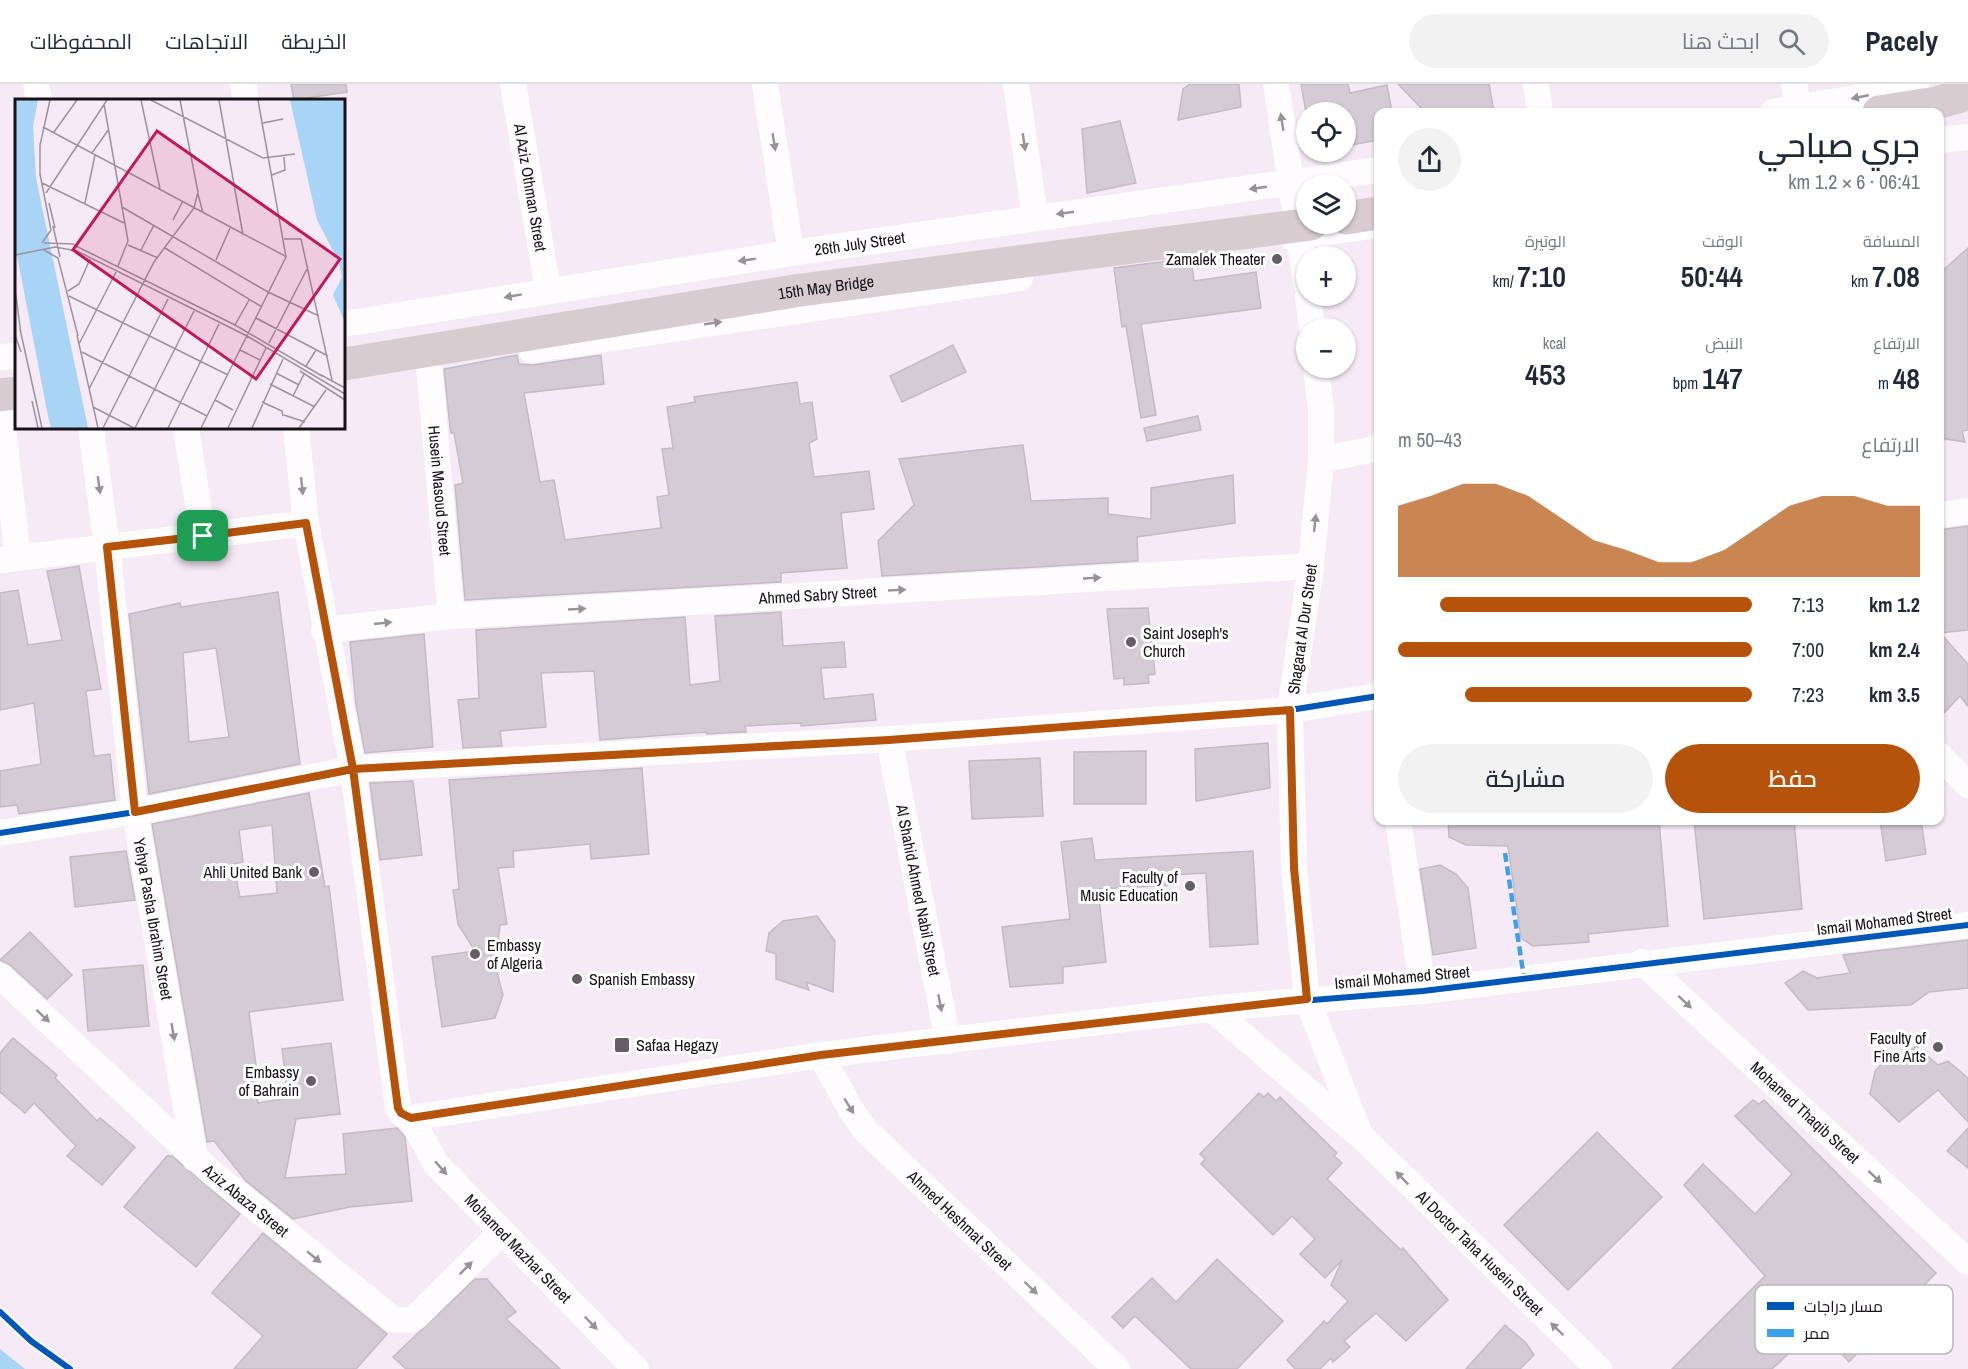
<!DOCTYPE html>
<html lang="ar">
<meta charset="utf-8">
<style>
body{margin:0;font-family:"Archivo Narrow",Cairo,sans-serif;background:#f2f2f3;color:#1f2937;direction:rtl;height:100vh;display:flex;flex-direction:column;font-size:22px;white-space:nowrap}
*{box-sizing:border-box;margin:0}
p{font-size:20px;color:#747a83}
.icon{flex:none;width:33px;height:33px;fill:none;stroke:currentColor;stroke-width:2;stroke-linecap:round;stroke-linejoin:round}
.map{position:relative;flex:1;overflow:hidden;direction:ltr}
.details{position:absolute;left:1374px;top:24px;width:570px;height:717px;display:flex;flex-direction:column;background:#fff;border-radius:12px;box-shadow:0 2px 4px #0004;direction:rtl}
.details>*{flex:none}
.fabs{position:absolute;left:1296px;top:18px;display:grid;gap:12px}
.fabs a{display:grid;place-items:center;width:60px;height:60px;border-radius:50%;background:#fff;box-shadow:0 2px 4px #0004;font-size:30px}
.pin{position:absolute;display:grid;place-items:center;width:51px;height:51px;color:#fff;margin:-26px;border-radius:12px;box-shadow:0 3px 9px #0006}
.round{display:grid;place-items:center;flex:none;width:63px;height:63px;border-radius:32px;background:#f2f2f3}
.overview{display:flex;align-items:center;justify-content:space-between;height:102px;padding:0 24px}
h1{font-size:33px;font-weight:600;line-height:45px}
.stats{display:grid;grid-template-columns:repeat(3,1fr);gap:9px;height:102px;padding:6px 24px}
.stats div{display:grid;align-content:center}
.stats b{font-size:30px;font-weight:600}
.stats small{font-size:16px;font-weight:400}
.stats p{font-size:16px}
.chart{height:168px;padding:12px 24px}
.chart p{display:flex;justify-content:space-between}
.chart svg{width:100%;height:108px;margin-top:6px;fill:#b45309;opacity:.7}
.primary-button{display:flex;gap:12px;margin-top:auto;padding:12px 24px}
.primary-button a{flex:1;height:69px;border-radius:36px;background:#b45309;color:#fff;font-size:24px;font-weight:600;line-height:69px;text-align:center}
.primary-button a+a{background:#f2f2f3;color:#1f2937}
ul{padding:0 24px;list-style:none;font-size:20px}
li{display:grid;grid-template-columns:96px 72px 1fr;align-items:center;height:45px}
li i{height:15px;border-radius:8px;background:#b45309}
header{display:flex;align-items:center;gap:36px;box-sizing:border-box;height:84px;padding:0 30px;background:#fff;border-bottom:2px solid #e0e1e3}
header strong{font-size:28px}
nav{display:flex;gap:33px;margin-inline-start:auto;font-size:21px}
.search{width:420px;height:54px;background:#f2f2f3;display:flex;align-items:center;gap:15px;box-sizing:border-box;padding:0 21px;border-radius:33px;color:#747a83;font-size:22px}
.map>svg:first-child{display:block}
</style>
<header>
<strong>Pacely</strong>
<div class="search"><svg class="icon" aria-label="search" viewBox="0 0 24 24"><circle cx="10" cy="10" r="6"/><path d="M15 15l6 6"/></svg>ابحث هنا</div>
<nav><a>الخريطة</a><a>الاتجاهات</a><a>المحفوظات</a></nav>
</header>
<div class="map">
<svg width="1968" height="1285" viewBox="0 0 1968 1285">
<rect width="100%" height="100%" fill="#f6eaf6"/>
<!-- water -->
<polygon fill="#a8d5f5" points="0,1265 25,1285 0,1285"/>
<!-- building -->
<g fill="#d5cbd4" stroke="#c4bbc3" stroke-width="1.5" fill-rule="evenodd">
<polygon points="291,0 346,0 347,8 294,16"/>
<polygon points="1190,0 1239,0 1241,23 1178,36 1183,5"/>
<polygon points="1301,0 1348,0 1350,9 1387,1 1392,28 1378,28 1378,56 1346,62 1346,28 1306,28"/>
<polygon points="1398,0 1489,0 1494,28 1425,28"/>
<polygon points="1120,37 1136,99 1087,109 1082,45"/>
<polygon points="1968,164 1968,346 1962,347 1965,358 1940,354 1940,189"/>
<polygon points="1191,174 1194,197 1256,188 1261,224 1141,240 1156,331 1141,334 1126,242 1122,243 1114,184"/>
<polygon points="953,261 966,288 902,318 890,292"/>
<polygon points="517,271 519,280 533,281 601,271 604,300 524,309 540,398 554,396 565,456 661,444 657,413 669,411 662,365 673,364 667,323 695,318 694,313 797,298 800,320 812,318 817,355 809,359 814,393 869,387 874,425 841,429 847,484 781,489 781,498 465,516 455,401 463,399 454,349 451,349 450,343 444,285"/>
<polygon points="1198,332 1201,346 1147,357 1144,344"/>
<polygon points="1023,361 1031,417 1108,414 1108,430 1151,435 1151,404 1233,391 1235,439 1137,453 1138,477 882,492 878,457 914,421 899,375"/>
<polygon points="1968,442 1968,546 1940,549 1940,446"/>
<polygon points="79,482 101,605 86,607 94,672 110,670 115,716 19,730 17,721 0,723 0,687 41,680 34,619 0,626 0,509 18,506 28,561 62,556 47,487"/>
<path d="M 278,508 L 300,680 L 149,710 L 129,530 L 180,519 L 181,523 ZM 216,564 L 229,653 L 189,658 L 183,569 Z"/>
<polygon points="1148,524 1155,590 1148,591 1149,599 1124,601 1124,594 1114,595 1107,525"/>
<polygon points="781,528 783,562 844,558 846,583 821,584 824,615 873,610 876,636 801,642 801,639 745,642 746,648 742,648 707,650 707,648 600,656 594,587 541,589 546,643 500,647 502,662 463,664 458,616 479,614 476,546 685,533 690,601 720,597 715,532"/>
<polygon points="1940,549 1968,580 1968,622 1960,612 1940,633"/>
<polygon points="424,550 433,663 365,669 356,621 350,558"/>
<polygon points="1268,659 1270,704 1196,717 1195,665"/>
<polygon points="1146,667 1146,720 1074,720 1074,668"/>
<polygon points="1040,674 1043,732 972,735 969,677"/>
<polygon points="642,684 649,770 591,775 590,760 513,767 514,783 498,784 507,840 500,841 498,857 496,885 503,911 495,934 442,943 432,873 475,867 458,840 453,806 459,805 449,696"/>
<polygon points="413,697 422,771 380,776 370,699"/>
<path d="M 309,709 L 325,803 L 329,802 L 343,916 L 249,928 L 256,981 L 251,982 L 258,1019 L 288,1014 L 282,965 L 331,959 L 340,1030 L 296,1035 L 285,1094 L 346,1090 L 343,1050 L 397,1044 L 405,1053 L 412,1117 L 350,1123 L 293,1135 L 246,1097 L 214,1057 L 207,1058 L 152,740 ZM 272,741 L 277,809 L 240,813 L 233,780 L 243,778 L 239,746 Z"/>
<polygon points="1448,736 1659,736 1668,842 1588,850 1589,858 1533,862 1521,854 1508,762 1466,761 1449,753"/>
<polygon points="1694,736 1794,736 1802,825 1704,835"/>
<polygon points="1880,736 1921,736 1926,770 1886,777"/>
<polygon points="1092,754 1095,776 1253,767 1258,860 1210,863 1206,789 1171,791 1172,801 1098,805 1106,878 1063,883 1063,899 1010,903 1002,843 1070,835 1061,758"/>
<polygon points="126,767 135,816 75,823 70,773"/>
<polygon points="1440,781 1456,790 1468,804 1476,864 1433,871 1420,785"/>
<polygon points="817,832 835,857 833,908 806,898 809,906 776,895 776,870 766,867 769,849 783,837"/>
<polygon points="30,848 72,891 47,915 10,881 0,876"/>
<polygon points="1968,856 1968,904 1929,908 1911,921 1808,926 1785,899 1803,887 1817,894 1850,889 1843,871"/>
<polygon points="143,881 149,942 88,947 83,886"/>
<polygon points="13,954 57,991 55,994 97,1037 100,1034 135,1063 102,1101 67,1072 76,1062 34,1019 25,1029 0,1008 0,969"/>
<polygon points="1916,962 1938,981 1948,977 1968,994 1968,1038 1938,1006 1899,1038 1870,1010 1875,987 1886,975 1893,981"/>
<polygon points="1259,1009 1264,1013 1268,1009 1276,1017 1280,1013 1337,1069 1334,1072 1342,1079 1327,1095 1401,1166 1403,1164 1448,1216 1406,1257 1376,1229 1344,1257 1350,1263 1333,1278 1331,1274 1320,1285 1295,1285 1287,1276 1324,1237 1327,1240 1348,1217 1331,1201 1342,1176 1325,1194 1300,1170 1315,1155 1292,1132 1273,1151 1201,1080 1205,1075 1200,1070"/>
<polygon points="1753,1016 1759,1020 1764,1016 1936,1189 1849,1278 1827,1253 1866,1212 1785,1237 1803,1256 1772,1285 1672,1285 1765,1192 1684,1101 1703,1080 1755,1130 1792,1090 1735,1032"/>
<polygon points="1968,1044 1968,1084 1947,1067"/>
<polygon points="1597,1048 1662,1113 1568,1206 1504,1141"/>
<polygon points="167,1072 172,1072 240,1130 196,1183 124,1123"/>
<polygon points="263,1149 387,1250 356,1285 234,1285 263,1252 212,1209"/>
<polygon points="1217,1175 1283,1237 1237,1285 1191,1285 1135,1232 1123,1244 1112,1233 1152,1194 1176,1218"/>
<polygon points="475,1195 487,1195 516,1228 506,1235 560,1285 406,1285 393,1273"/>
<polygon points="1505,1241 1526,1259 1534,1271 1520,1285 1466,1285"/>
</g>
<g fill="none" stroke-linecap="round" stroke-linejoin="round">
<!-- minor -->
<g stroke="#fefcfe" stroke-width="26">
<polyline points="36,0 39,16"/>
<polyline points="243,0 246,16"/>
<path id="s1" d="M 513,0 L 548,206"/>
<polyline points="765,0 791,169"/>
<polyline points="1016,0 1035,133"/>
<polyline points="1276,0 1306,199"/>
<polyline points="1536,0 1540,28"/>
<polyline points="1794,0 1799,25"/>
<polyline points="1773,28 1867,12 1917,0"/>
<polyline points="1940,56 1968,53"/>
<polyline points="1291,153 1370,142"/>
<polyline points="1308,212 1312,244"/>
<path id="s2" d="M 344,240 L 791,169 L 1378,86"/>
<polyline points="531,266 1020,194"/>
<polyline points="0,273 16,272"/>
<path id="s3" d="M 429,281 L 451,532"/>
<path id="s4" d="M 1316,284 L 1321,325 L 1321,376 L 1311,482 L 1290,626 L 1294,784 L 1307,915 L 1360,1051 L 1599,1285"/>
<polyline points="1,326 18,474"/>
<path id="s5" d="M 91,344 L 107,463 L 135,728 L 195,1075"/>
<polyline points="186,344 203,452"/>
<polyline points="296,344 306,439 353,685 398,1024 401,1029 411,1034"/>
<polyline points="1321,376 1378,364"/>
<polyline points="1940,431 1968,427"/>
<polyline points="0,476 306,439"/>
<path id="s6" d="M 324,546 L 451,532 L 1311,482"/>
<path id="s7" d="M 889,655 L 948,957"/>
<polyline points="1940,672 1968,701"/>
<polyline points="1398,736 1423,907"/>
<polyline points="0,749 135,728 353,685 889,655 1290,626 1378,612"/>
<path id="s8" d="M 1642,878 L 1968,1178"/>
<path id="s9" d="M 0,892 L 211,1088 L 394,1236 L 409,1236 L 416,1233 L 502,1148"/>
<polyline points="1212,925 1357,1049"/>
<path id="s10" d="M 821,971 L 851,1026 L 865,1046 L 1117,1285"/>
<polyline points="411,1034 821,971 1226,923 1423,907 1968,841"/>
<path id="s11" d="M 411,1034 L 436,1080 L 636,1285"/>
</g>
<!-- highway -->
<g stroke="#d8ccd0" stroke-width="33">
<polyline points="1879,28 1936,19 1968,10"/>
<polyline points="1346,134 1378,129"/>
<path id="s12" d="M 344,280 L 801,206 L 1311,140"/>
<polyline points="0,311 16,309"/>
</g>
<!-- quiet -->
<polyline stroke="#3da1ea" stroke-width="4.5" stroke-dasharray="9 4.5" stroke-linecap="butt" points="1505,769 1524,894"/>
<!-- cycleway casing -->
<g stroke="#fff" stroke-width="10">
<g id="cycleway">
<polyline points="0,749 135,728 353,685 889,655 1290,626 1378,612"/>
<polyline points="411,1034 821,971 1226,923 1423,907 1968,841"/>
<polyline points="0,1228 31,1257 70,1285"/>
</g>
</g>
<!-- cycleway -->
<use href="#cycleway" stroke="#0057b8" stroke-width="6"/>
</g>
<!-- one-way arrows -->
<defs><path id="oneway-solid" d="M-6-.8H1V-3.2L6.5 0L1 3.2V.8H-6Z" transform="scale(1.5)"/></defs>
<g fill="#969296">
<use href="#oneway-solid" transform="translate(1860 13) rotate(169)"/>
<use href="#oneway-solid" transform="translate(1282 38) rotate(-99)"/>
<use href="#oneway-solid" transform="translate(774 58) rotate(81)"/>
<use href="#oneway-solid" transform="translate(1024 58) rotate(82)"/>
<use href="#oneway-solid" transform="translate(1258 104) rotate(172)"/>
<use href="#oneway-solid" transform="translate(1065 129) rotate(172)"/>
<use href="#oneway-solid" transform="translate(747 176) rotate(171)"/>
<use href="#oneway-solid" transform="translate(513 212) rotate(170)"/>
<use href="#oneway-solid" transform="translate(713 239) rotate(-9)"/>
<use href="#oneway-solid" transform="translate(99 401) rotate(82)"/>
<use href="#oneway-solid" transform="translate(302 402) rotate(84)"/>
<use href="#oneway-solid" transform="translate(1315 439) rotate(-84)"/>
<use href="#oneway-solid" transform="translate(1092 494) rotate(-3)"/>
<use href="#oneway-solid" transform="translate(897 506) rotate(-3)"/>
<use href="#oneway-solid" transform="translate(577 525) rotate(-3)"/>
<use href="#oneway-solid" transform="translate(383 539) rotate(-6)"/>
<use href="#oneway-solid" transform="translate(1685 918) rotate(43)"/>
<use href="#oneway-solid" transform="translate(940 919) rotate(79)"/>
<use href="#oneway-solid" transform="translate(43 932) rotate(43)"/>
<use href="#oneway-solid" transform="translate(173 948) rotate(80)"/>
<use href="#oneway-solid" transform="translate(849 1022) rotate(59)"/>
<use href="#oneway-solid" transform="translate(441 1084) rotate(49)"/>
<use href="#oneway-solid" transform="translate(1875 1093) rotate(43)"/>
<use href="#oneway-solid" transform="translate(1402 1094) rotate(-135)"/>
<use href="#oneway-solid" transform="translate(314 1173) rotate(39)"/>
<use href="#oneway-solid" transform="translate(466 1184) rotate(-45)"/>
<use href="#oneway-solid" transform="translate(1031 1204) rotate(44)"/>
<use href="#oneway-solid" transform="translate(591 1239) rotate(46)"/>
<use href="#oneway-solid" transform="translate(1557 1245) rotate(-136)"/>
</g>
<g fill="none" stroke-linecap="round" stroke-linejoin="round">
<!-- route casing -->
<g stroke="#fff" stroke-width="12">
<polyline id="route" points="203,452 306,439 353,685 398,1024 401,1029 411,1034 821,971 1307,915 1294,784 1290,626 889,656 353,685 135,728 107,463 203,452"/>
</g>
<!-- route -->
<use href="#route" stroke="#b45309" stroke-width="8"/>
</g>
<!-- markers -->
<g fill="#655c65" stroke="#fff" stroke-width="2">
<circle cx="1277" cy="175" r="6"/>
<circle cx="1131" cy="558" r="6"/>
<circle cx="314" cy="788" r="6"/>
<circle cx="1190" cy="802" r="6"/>
<circle cx="475" cy="870" r="6"/>
<circle cx="577" cy="895" r="6"/>
<rect x="614" y="953" width="16" height="16" rx="3"/>
<circle cx="1938" cy="963" r="6"/>
<circle cx="311" cy="997" r="6"/>
</g>
<g text-anchor="middle" stroke-width="6" stroke-linejoin="round" paint-order="stroke">
<!-- street labels -->
<g font-size="16" fill="#171017" stroke="#fff">
<text dy="6" stroke="none"><textPath href="#s1" startOffset="105">Al Aziz Othman Street</textPath></text>
<text dy="6" stroke="none"><textPath href="#s2" startOffset="522">26th July Street</textPath></text>
<text dy="6" stroke="none"><textPath href="#s12" startOffset="488">15th May Bridge</textPath></text>
<text dy="6" stroke="none"><textPath href="#s3" startOffset="126">Husein Masoud Street</textPath></text>
<text dy="6" stroke="none"><textPath href="#s6" startOffset="495">Ahmed Sabry Street</textPath></text>
<text transform="translate(1302 545) rotate(-82)" y="6">Shagarat Al Dur Street</text>
<text dy="6" stroke="none"><textPath href="#s7" startOffset="154">Al Shahid Ahmed Nabil Street</textPath></text>
<text dy="6" stroke="none"><textPath href="#s5" startOffset="495">Yehya Pasha Ibrahim Street</textPath></text>
<text transform="translate(1884 837) rotate(-7)" y="6">Ismail Mohamed Street</text>
<text transform="translate(1402 893) rotate(-5)" y="6">Ismail Mohamed Street</text>
<text dy="6" stroke="none"><textPath href="#s8" startOffset="222">Mohamed Thaqib Street</textPath></text>
<text dy="6" stroke="none"><textPath href="#s9" startOffset="333">Aziz Abaza Street</textPath></text>
<text dy="6" stroke="none"><textPath href="#s10" startOffset="218">Ahmed Heshmat Street</textPath></text>
<text dy="6" stroke="none"><textPath href="#s11" startOffset="170">Mohamed Mazhar Street</textPath></text>
<text dy="6" stroke="none"><textPath href="#s4" startOffset="948">Al Doctor Taha Husein Street</textPath></text>
</g>
<!-- poi labels -->
<g font-size="16" fill="#171017" stroke="#fff" text-anchor="end">
<text x="1265" y="181">Zamalek Theater</text>
<text x="1143" y="555" text-anchor="start">Saint Joseph's<tspan x="1143" dy="18">Church</tspan></text>
<text x="302" y="794">Ahli United Bank</text>
<text x="1178" y="799">Faculty of<tspan x="1178" dy="18">Music Education</tspan></text>
<text x="487" y="867" text-anchor="start">Embassy<tspan x="487" dy="18">of Algeria</tspan></text>
<text x="589" y="901" text-anchor="start">Spanish Embassy</text>
<text x="1926" y="960">Faculty of<tspan x="1926" dy="18">Fine Arts</tspan></text>
<text x="636" y="967" text-anchor="start">Safaa Hegazy</text>
<text x="299" y="994">Embassy<tspan x="299" dy="18">of Bahrain</tspan></text>
</g>
</g>
<!-- overview -->
<g transform="translate(15 15)">
<rect width="330" height="330" fill="#f6eaf6"/>
<path d="M 0,1 L 23,1 L 18,27 L 21,79 L 73,329 L 36,329 L 33,317 L 0,146 ZM 275,1 L 330,1 L 330,224 L 318,196 L 327,178 L 324,163 L 302,121 Z" fill="#a8d5f5"/>
<path fill="none" stroke="#9d939d" stroke-width="1.5" d="M 126,1 L 145,90M 136,1 L 248,59 L 280,55M 204,1 L 228,136M 89,5 L 113,142 L 103,167M 248,24 L 268,20M 28,28 L 270,157M 39,33 L 62,1M 77,54 L 94,30M 25,75 L 36,131 L 27,144M 257,76 L 270,71 L 269,58M 25,77 L 25,46 L 35,1M 27,84 L 109,124M 31,94 L 92,1M 183,95 L 188,114M 34,104 L 40,129M 70,104 L 80,56M 107,108 L 253,193 L 304,217M 158,121 L 168,102M 38,127 L 45,158M 269,140 L 286,140 L 317,281M 29,144 L 59,145M 59,146 L 220,226 L 307,277M 113,146 L 143,159M 150,149 L 247,208M 29,151 L 43,159 L 63,237M 126,151 L 139,126M 0,156 L 40,148 L 62,152 L 232,237 L 330,295M 201,161 L 215,129M 0,190 L 6,235M 53,192 L 64,185 L 75,160M 54,197 L 213,276M 241,219 L 313,257M 220,226 L 234,201M 5,230 L 27,329M 0,236 L 6,253M 62,236 L 83,329M 254,244 L 293,168M 64,245 L 101,173M 225,251 L 245,261M 67,253 L 192,317M 291,267 L 301,251M 285,272 L 330,301M 261,274 L 284,286M 306,276 L 330,289M 255,285 L 300,308M 74,290 L 139,163 L 179,109 L 183,93 L 165,1M 278,297 L 289,275M 200,301 L 218,311M 17,302 L 23,329M 247,303 L 267,312 L 268,317M 78,308 L 119,329M 269,316 L 290,323M 88,329 L 153,200M 120,329 L 179,212M 153,329 L 204,225M 186,329 L 271,158 L 243,1M 213,329 L 251,249M 237,329 L 268,260M 284,329 L 311,291"/>
<path fill="#c2185b" fill-opacity="0.15" stroke="#c2185b" stroke-width="3" d="M 142,32 L 325,160 L 241,280 L 58,151 Z"/>
<rect width="330" height="330" fill="none" stroke="#171017" stroke-width="3"/>
</g>
<!-- legend -->
<rect x="1755" y="1201" width="198" height="69" rx="9" fill="#fff" stroke="#b9b7b9" stroke-width="1.5"/>
<rect x="1767" y="1218" width="27" height="8" fill="#0057b8"/>
<rect x="1767" y="1245" width="27" height="8" fill="#3da1ea"/>
<g font-size="16" fill="#171017">
<text x="1804" y="1228">مسار دراجات</text>
<text x="1804" y="1255">ممر</text>
</g>
</svg>
<div class="fabs">
<a><svg class="icon" aria-label="locate" viewBox="0 0 24 24"><circle cx="12" cy="12" r="6"/><path d="M12 2v4M12 18v4M2 12h4M18 12h4"/></svg></a>
<a><svg class="icon" aria-label="layers" viewBox="0 0 24 24"><path d="M12 4l9 5-9 5-9-5zM3 14l9 5 9-5"/></svg></a>
<a>+</a>
<a>−</a>
</div>
<div class="pin" style="left:203px;top:452px;background:#1e9e55"><svg class="icon" aria-label="arrive" viewBox="0 0 24 24"><path d="M6 21V4h12l-3 4 3 4H6"/></svg></div>
<section class="details">
<div class="overview"><div><h1>جري صباحي</h1><p>06:41 · 6 × 1.2 km</p></div><a class="round"><svg class="icon" aria-label="share" viewBox="0 0 24 24"><path d="M12 15V3M7 8l5-5 5 5M5 13v7h14v-7"/></svg></a></div>
<div class="stats">
<div><p>المسافة</p><b>7.08<small> km</small></b></div>
<div><p>الوقت</p><b>50:44</b></div>
<div><p>الوتيرة</p><b>7:10<small> /km</small></b></div>
</div>
<div class="stats">
<div><p>الارتفاع</p><b>48<small> m</small></b></div>
<div><p>النبض</p><b>147<small> bpm</small></b></div>
<div><p>kcal</p><b>453</b></div>
</div>
<div class="chart"><p><span>الارتفاع</span>43–50 m</p>
<svg viewBox="0 0 160 44" preserveAspectRatio="none"><path d="M0 44V15L10 11L20 6L30 6L40 11L50 20L60 29L70 33L80 38L90 38L100 33L110 24L120 15L130 11L140 11L150 15L160 15V44z"/></svg>
</div>
<ul>
<li><b>1.2 km</b>7:13<i style="width:88%"></i></li>
<li><b>2.4 km</b>7:00<i style="width:100%"></i></li>
<li><b>3.5 km</b>7:23<i style="width:81%"></i></li>
</ul>
<div class="primary-button"><a>حفظ</a><a>مشاركة</a></div>
</section>
</div>
